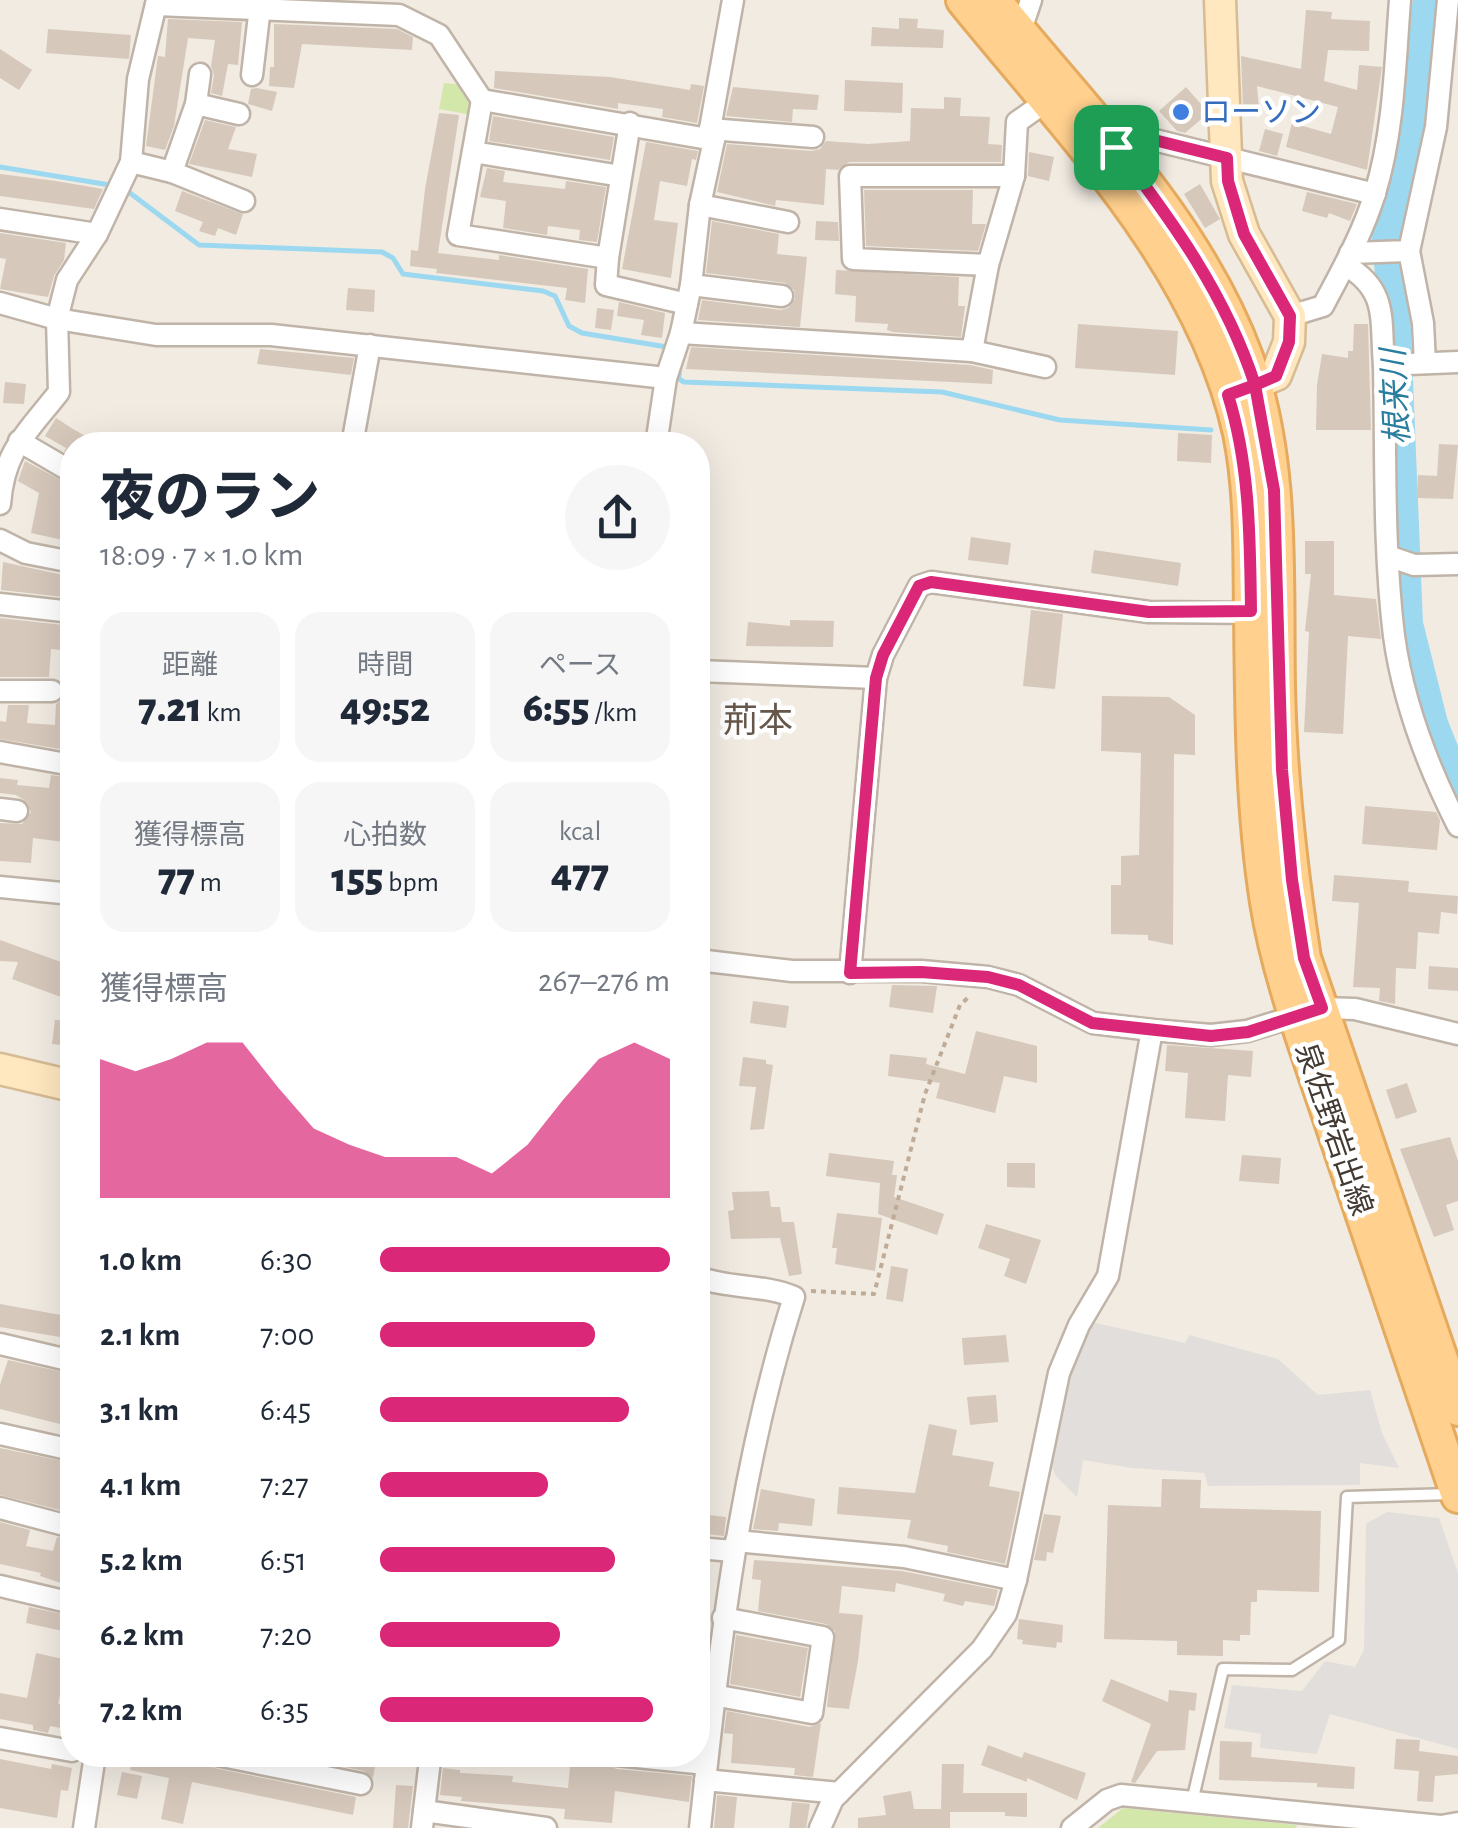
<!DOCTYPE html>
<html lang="ja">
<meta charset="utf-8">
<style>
body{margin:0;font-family:"Alegreya Sans","Noto Sans JP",sans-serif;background:#f6f6f7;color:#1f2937;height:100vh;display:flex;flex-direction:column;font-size:38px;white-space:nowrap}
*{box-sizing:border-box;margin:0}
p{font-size:32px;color:#747a83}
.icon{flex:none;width:55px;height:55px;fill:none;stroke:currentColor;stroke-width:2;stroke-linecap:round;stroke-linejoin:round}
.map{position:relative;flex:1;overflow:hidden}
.side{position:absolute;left:60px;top:432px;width:650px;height:1335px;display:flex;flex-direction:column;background:#fff;border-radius:40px;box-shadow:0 10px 40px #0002}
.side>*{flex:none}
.pin{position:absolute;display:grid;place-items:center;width:85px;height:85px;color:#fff;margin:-42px;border-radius:20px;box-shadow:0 5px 15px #0006}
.round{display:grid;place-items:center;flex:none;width:105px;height:105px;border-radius:52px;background:#f6f6f7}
.overview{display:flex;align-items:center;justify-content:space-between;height:170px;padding:0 40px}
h1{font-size:55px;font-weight:800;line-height:75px}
.figures{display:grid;grid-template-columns:repeat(3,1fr);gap:15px;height:170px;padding:10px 40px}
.figures div{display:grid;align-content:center;border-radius:25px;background:#f6f6f7;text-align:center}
.figures b{font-size:42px;font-weight:800}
.figures small{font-size:28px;font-weight:400}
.figures p{font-size:28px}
.chart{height:280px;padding:20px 40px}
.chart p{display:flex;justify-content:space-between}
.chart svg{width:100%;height:180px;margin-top:10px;fill:#db2777;opacity:.7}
ul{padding:0 40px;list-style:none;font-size:32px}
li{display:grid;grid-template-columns:160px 120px 1fr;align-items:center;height:75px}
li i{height:25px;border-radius:12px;background:#db2777}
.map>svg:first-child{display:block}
</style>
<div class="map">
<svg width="1458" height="1828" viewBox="0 0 1458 1828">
<rect width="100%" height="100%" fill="#f1ebe2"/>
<!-- green -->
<g fill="#d3e7aa">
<polygon points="444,83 465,85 473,97 472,115 439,109"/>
<polygon points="1123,1808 1297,1825 1296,1828 1098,1828"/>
</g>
<!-- parking -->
<g fill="#e2dedb">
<polygon points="1092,1322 1185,1343 1189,1335 1278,1359 1318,1395 1370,1390 1382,1433 1399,1468 1360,1463 1360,1485 1208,1486 1204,1473 1132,1468 1083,1460 1077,1497 1056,1476 1049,1460 1068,1374"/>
<polygon points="1387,1512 1439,1518 1458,1573 1458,1749 1330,1714 1317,1754 1260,1748 1261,1734 1224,1728 1232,1685 1302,1691 1325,1661 1355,1667 1364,1650 1366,1524"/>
</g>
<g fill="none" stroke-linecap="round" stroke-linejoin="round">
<!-- stream -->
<g stroke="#9cd9f0" stroke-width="5">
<polyline points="0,167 116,186"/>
<polyline points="126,190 199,245 382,252 393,258 403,274 543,291 555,296 569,326 582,333 667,347 671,351"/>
<polyline points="679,368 679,379 684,382 942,392 1060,420 1211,430"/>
</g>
<!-- river -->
<polyline stroke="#9cd9f0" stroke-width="32" points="1429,0 1411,135 1387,231 1394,307 1407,624 1432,724 1458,789"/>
</g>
<!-- building -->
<g fill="#d6c8bb">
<polygon points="1306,10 1332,12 1331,19 1370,21 1369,51 1328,50 1324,81 1357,90 1359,65 1382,67 1367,170 1286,147 1292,123 1331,134 1338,107 1257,86 1259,108 1243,109 1241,56 1301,69"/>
<polygon points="899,18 918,19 917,28 944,30 943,48 871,46 872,27 899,29"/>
<polygon points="168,19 242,22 238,65 228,64 222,96 211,93 214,75 211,66 215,40 188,38 174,126 165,150 146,146 158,56 165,57"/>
<polygon points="274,24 397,29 413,37 412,50 302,44 294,88 269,86 270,67 274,67"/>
<polygon points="48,29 131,35 129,59 46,53"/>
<polygon points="0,49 32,70 19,90 0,78"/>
<polygon points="495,71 610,77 690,90 691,84 704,86 697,123 662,117 663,109 618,103 618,109 494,88"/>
<polygon points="845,80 903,83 902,113 844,111"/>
<polygon points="733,87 819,95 817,110 793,109 792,122 726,116"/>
<polygon points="1186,87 1206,110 1206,115 1185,133 1177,131 1159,111"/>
<polygon points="257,88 277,92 272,111 248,104 251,89"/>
<polygon points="944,97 961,98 960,116 990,117 988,144 1002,145 1001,162 849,162 838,170 826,169 824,205 776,200 775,206 717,192 727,144 812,151 820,149 826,141 868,144 910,141 911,108 944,109"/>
<polygon points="439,113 459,115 438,253 499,260 499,255 588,269 585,303 565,300 567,288 454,275 436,273 437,269 410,266 411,250 418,251 425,189"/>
<polygon points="493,116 614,137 610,160 489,141"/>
<polygon points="205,120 236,127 228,149 257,154 252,177 189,164"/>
<polygon points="1265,129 1283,134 1277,156 1259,151"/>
<polygon points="646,142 698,151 696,160 692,159 687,186 660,181 654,220 678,223 671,278 622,269"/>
<polygon points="1029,152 1054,157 1049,181 1028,176"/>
<polygon points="487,168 505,171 503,182 565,189 566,181 606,187 597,242 579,240 580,230 548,226 547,235 503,228 506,201 480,197"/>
<polygon points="0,174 56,181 103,189 94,209 51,203 0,196"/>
<polygon points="1200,184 1220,219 1205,228 1184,194"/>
<polygon points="864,190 973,190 972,224 986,224 978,251 866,246"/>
<polygon points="182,191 243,214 236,235 218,228 215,236 199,231 203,222 175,211"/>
<polygon points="1307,192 1357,204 1350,221 1329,213 1327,218 1302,211"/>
<polygon points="712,221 779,234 777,254 807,257 800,327 698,320 702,300 781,310 788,308 795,299 794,290 785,283 706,273"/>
<polygon points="816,221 838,222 839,241 815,240"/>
<polygon points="0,233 66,243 64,260 54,276 48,297 0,289 6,259 0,258"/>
<polygon points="836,270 959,277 958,306 965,306 961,337 893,332 887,330 888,324 855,322 856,296 835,294"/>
<polygon points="348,288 375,290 374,312 346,310"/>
<polygon points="619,302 665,313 662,338 641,335 644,320 617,316"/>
<polygon points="597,308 614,310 611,330 595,328"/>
<polygon points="1078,324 1178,331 1175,375 1075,368"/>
<polygon points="1354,324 1368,324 1371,430 1316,430 1317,385 1322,354 1348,358 1348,351 1353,351"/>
<polygon points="691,347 970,365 993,370 992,384 686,369"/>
<polygon points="260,349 354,358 351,375 257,364"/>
<polygon points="5,382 26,384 24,404 3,403"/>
<polygon points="56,418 73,429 101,445 72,445 72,456 64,452 66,448 45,436"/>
<polygon points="1178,433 1212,435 1211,463 1177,461"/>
<polygon points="1439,444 1458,445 1453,499 1417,498 1418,475 1437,476"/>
<polygon points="25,461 72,486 72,542 31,533 39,493 18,481"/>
<polygon points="971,537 1011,543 1008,565 968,560"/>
<polygon points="1305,541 1334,541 1334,595 1376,599 1381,639 1348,636 1343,734 1304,732 1309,632 1305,631 1311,574 1305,574"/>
<polygon points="1094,550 1181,563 1178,586 1091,573"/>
<polygon points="3,562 72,577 72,598 1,590"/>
<polygon points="1031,610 1063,614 1055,689 1023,686"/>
<polygon points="0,618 72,626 71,651 51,649 49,677 0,677"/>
<polygon points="790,620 834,621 833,647 746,646 748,622 790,626"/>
<polygon points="66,690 72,690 72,751 0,739 0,721 6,722 8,705 29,705 27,723 55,725 56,704 63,699"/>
<polygon points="1102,696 1169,697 1195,715 1195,755 1174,754 1173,945 1148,940 1148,935 1111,934 1111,885 1121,885 1121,856 1139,855 1141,753 1101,751"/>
<polygon points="51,775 72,778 72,843 33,838 31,863 0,861 0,823 22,824 31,812 24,800 16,795 0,793 0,778 18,780 17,785 49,788"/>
<polygon points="1365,806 1436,812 1440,820 1437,850 1362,844"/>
<polygon points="1334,875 1409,881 1408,892 1458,896 1457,914 1441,912 1439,934 1418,932 1416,969 1396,968 1395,1004 1379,1001 1380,988 1353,987 1359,903 1332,901"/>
<polygon points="0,940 72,966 72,1001 12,979 18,962 0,961"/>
<polygon points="1429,966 1458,968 1458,991 1428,989"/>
<polygon points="892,985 937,986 933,1013 889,1007"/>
<polygon points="753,1001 789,1006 786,1028 750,1023"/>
<polygon points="55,1020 72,1021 72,1046 52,1044"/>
<polygon points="976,1031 1037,1046 1037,1083 1004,1076 995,1113 936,1098 940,1083 888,1076 890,1054 927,1058 926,1064 965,1074"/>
<polygon points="1167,1045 1253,1051 1251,1077 1228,1075 1225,1121 1185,1118 1188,1073 1165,1071"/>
<polygon points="743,1057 766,1060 766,1064 773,1065 764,1129 750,1130 756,1087 739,1086"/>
<polygon points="1407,1083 1417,1112 1396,1119 1386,1090"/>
<polygon points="1450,1137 1458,1161 1458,1201 1446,1205 1454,1230 1434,1237 1400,1149"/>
<polygon points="829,1153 894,1161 892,1175 897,1175 894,1197 944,1214 937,1235 878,1214 880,1183 826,1176"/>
<polygon points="1242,1155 1281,1158 1279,1184 1239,1181"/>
<polygon points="1007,1163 1035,1163 1035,1188 1007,1187"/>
<polygon points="769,1191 771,1207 780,1207 782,1222 794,1222 802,1274 789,1276 780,1238 731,1239 728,1211 734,1210 732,1192"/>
<polygon points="837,1213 882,1218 875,1271 835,1264 837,1248 832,1248"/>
<polygon points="986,1224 1041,1240 1026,1284 1004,1276 1010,1259 978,1248"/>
<polygon points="891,1266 908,1269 903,1302 886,1299"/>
<polygon points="0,1304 72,1317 72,1339 0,1327"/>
<polygon points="1006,1335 1009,1362 964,1365 962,1338"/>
<polygon points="8,1360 72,1374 72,1427 0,1409 0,1385"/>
<polygon points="996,1395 998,1422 970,1425 967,1397"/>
<polygon points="929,1424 957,1430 952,1455 994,1462 989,1486 1020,1492 1005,1564 947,1552 948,1546 907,1538 911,1520 837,1514 839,1487 915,1493"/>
<polygon points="0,1448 72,1463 72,1513 0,1495"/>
<polygon points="1162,1479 1201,1480 1200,1508 1321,1511 1319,1592 1257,1590 1257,1602 1251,1602 1250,1635 1240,1635 1240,1641 1223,1640 1223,1656 1177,1655 1177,1641 1104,1639 1108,1505 1161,1507"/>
<polygon points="761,1489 815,1499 812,1526 779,1523 778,1531 753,1529"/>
<polygon points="1044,1514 1061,1516 1053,1553 1047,1552 1046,1561 1034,1560"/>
<polygon points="708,1515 726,1517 724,1536 706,1534"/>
<polygon points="0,1522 30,1530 26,1546 53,1551 57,1537 72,1540 70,1586 40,1576 41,1573 0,1564"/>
<polygon points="754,1560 902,1571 998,1590 994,1606 965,1601 963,1606 943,1601 945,1594 896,1583 895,1592 842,1586 839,1613 863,1615 858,1661 849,1709 827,1707 835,1631 826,1624 758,1611 761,1580 752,1579"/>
<polygon points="29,1607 72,1616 72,1633 26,1623"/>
<polygon points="1019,1619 1063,1625 1062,1643 1057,1642 1056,1648 1022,1644 1023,1640 1017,1639"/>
<polygon points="736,1635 808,1648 800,1697 730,1684"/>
<polygon points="36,1653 67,1660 58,1704 72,1707 72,1730 50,1726 48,1733 33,1730 33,1725 0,1719 0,1693 27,1698"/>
<polygon points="1111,1679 1168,1702 1169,1690 1197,1693 1195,1711 1189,1710 1185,1750 1157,1751 1135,1783 1131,1782 1151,1724 1102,1701"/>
<polygon points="727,1711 810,1727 821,1723 813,1777 794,1775 795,1768 731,1763 733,1734 724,1733"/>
<polygon points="1396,1739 1420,1740 1419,1751 1458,1756 1458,1774 1435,1776 1433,1802 1417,1801 1419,1771 1394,1769"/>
<polygon points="1220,1741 1252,1742 1251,1757 1355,1767 1354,1789 1317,1787 1317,1783 1219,1780"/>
<polygon points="988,1745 1022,1758 1024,1752 1086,1773 1077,1800 1027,1778 1027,1782 981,1765"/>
<polygon points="133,1755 175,1755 205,1761 214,1768 356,1797 353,1815 192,1782 183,1824 161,1819 169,1778 130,1770"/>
<polygon points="287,1755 377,1755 373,1778 364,1771"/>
<polygon points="571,1757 605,1762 616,1769 692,1776 689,1802 615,1791 612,1823 564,1819 565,1809 461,1801 462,1797 440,1795 443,1768 460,1770 460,1773 513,1776 512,1782 568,1788"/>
<polygon points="0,1759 51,1769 52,1764 72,1768 68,1791 61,1790 57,1818 0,1808"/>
<polygon points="942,1764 964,1764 963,1793 1027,1793 1027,1817 1005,1816 1005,1812 950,1812 950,1828 858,1828 858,1818 886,1815 883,1796 911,1791 914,1809 941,1809"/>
<polygon points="122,1772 142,1776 137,1799 117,1795"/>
<polygon points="396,1785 413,1786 408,1828 393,1828"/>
<polygon points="717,1795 737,1797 734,1828 714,1828"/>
<polygon points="792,1802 810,1804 806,1828 789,1828"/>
</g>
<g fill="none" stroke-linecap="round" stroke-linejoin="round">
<!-- lane casing -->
<g stroke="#c0b4a8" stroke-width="15">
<polyline id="lane" points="1192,1802 1223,1669 1292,1670 1339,1640 1347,1497 1452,1494"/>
</g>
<!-- street casing -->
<g stroke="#c0b4a8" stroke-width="25">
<g id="street">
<polyline points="156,5 399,15 439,35 482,100 714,140"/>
<polyline points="1020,33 1031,0"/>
<polyline points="200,74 196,104 172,172 244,201"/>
<polyline points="252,75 260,7 264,0"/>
<polyline points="482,100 458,235 608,258 630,123"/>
<polyline points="196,104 239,114"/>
<polyline points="710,129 813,137"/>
<polyline points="1117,147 1138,136 1375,194"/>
<polyline points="473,152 621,176"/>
<polyline points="131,162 172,172"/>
<polyline points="700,205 788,222"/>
<polyline points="0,219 97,234"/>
<polyline points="1409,251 1423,323 1425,363"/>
<polyline points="1350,253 1409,251 1436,127 1448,0"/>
<polyline points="608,258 606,285 687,304"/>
<polyline points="988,265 853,259 850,176 1014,176"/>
<path d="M 1345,265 C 1389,290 1380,320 1384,365 L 1458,362"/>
<polyline points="691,285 782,296"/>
<polyline points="0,303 57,319 156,335 271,335 666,378"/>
<path d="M 1290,316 L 1323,306 C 1342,270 1363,233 1375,193 C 1394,131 1395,64 1400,0"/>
<polyline points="681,333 972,351 988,265 1014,176 1017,122 1055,95"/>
<polyline points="972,351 1045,367"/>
<path d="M 1384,365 C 1386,455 1383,546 1394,636 C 1403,701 1428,767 1458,826"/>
<polyline points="19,441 72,472"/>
<polyline points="352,445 370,345"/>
<polyline points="656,445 666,378 681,333 691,285 700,205 714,140 710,129 733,0"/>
<path d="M 0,504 C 4,450 27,433 59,392 L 57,319 L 67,280 L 97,234 L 131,162 L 138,79 L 157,0"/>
<polyline points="0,540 26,553 72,562"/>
<polyline points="1388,556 1414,565 1458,564"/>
<polyline points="0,604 72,612"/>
<polyline points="698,671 876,678"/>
<polyline points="0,691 52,691"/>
<polyline points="0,752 72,765"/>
<polyline points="0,809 17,811"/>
<polyline points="0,887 72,894"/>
<polyline points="698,960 792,971 921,971 988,977 1019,985 1093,1023 1152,1030 1211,1035 1247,1031 1322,1008 1355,1009 1458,1034"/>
<polyline points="850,973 876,678 883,655 919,586 931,582 1149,612 1261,613"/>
<path d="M 698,1277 C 729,1289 763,1284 794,1297 C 739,1470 719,1648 700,1828"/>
<polyline points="0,1344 72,1361"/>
<polyline points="0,1434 72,1450"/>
<polyline points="0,1508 72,1527"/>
<polyline points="736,1541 904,1557 1016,1580"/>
<polyline points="698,1548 733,1551"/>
<polyline points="0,1586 72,1603"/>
<polyline points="713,1695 812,1713 823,1637 723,1618"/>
<polyline points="0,1738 72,1751"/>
<polyline points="217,1755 361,1784"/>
<polyline points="617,1755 706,1764"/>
<polyline points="705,1780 839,1793"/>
<polyline points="424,1811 546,1828"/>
<polyline points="84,1828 95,1755"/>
<polyline points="422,1828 430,1760"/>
<polyline points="820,1828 833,1799 982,1649 1006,1614 1016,1580 1059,1373 1079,1325 1108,1276 1152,1030"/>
<polyline points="1072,1828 1107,1800 1121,1795 1441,1826 1458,1823"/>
</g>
</g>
<!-- secondary casing -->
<g stroke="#d6bb93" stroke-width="35">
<g id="secondary">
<polyline points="1220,0 1227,181 1244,234 1290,316 1289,342 1276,375 1231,394"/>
<polyline points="0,1069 72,1086"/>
</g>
</g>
<!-- primary casing -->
<g stroke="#e5aa5d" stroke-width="38">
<g id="primary">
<path d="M 963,0 C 1068,130 1203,265 1240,433 C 1252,491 1250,551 1251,610 C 1252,707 1252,806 1267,902 C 1279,978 1309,1054 1333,1127 C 1374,1250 1416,1373 1458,1496"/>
<path d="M 994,0 C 1084,112 1195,219 1246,357 C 1284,461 1276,577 1278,687 C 1280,778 1290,868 1304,958 L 1458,1409"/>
</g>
</g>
<!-- path -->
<polyline stroke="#bfab96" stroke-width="4" stroke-dasharray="5 5" stroke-linecap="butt" points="811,1291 874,1294 925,1094 960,1005 971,995"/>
<!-- lane -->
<use href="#lane" stroke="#fff" stroke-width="10"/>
<!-- street -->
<use href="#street" stroke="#fff" stroke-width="20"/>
<!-- secondary -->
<use href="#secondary" stroke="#ffe7bf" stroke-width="30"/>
<!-- primary -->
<use href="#primary" stroke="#ffd08e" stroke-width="32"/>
</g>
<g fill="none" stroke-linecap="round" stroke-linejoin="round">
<!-- route casing -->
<g stroke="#fff" stroke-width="20">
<path id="route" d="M 1116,147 C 1173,222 1226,295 1255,385 L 1228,395 C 1250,466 1250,537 1251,611 L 1149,612 L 931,582 L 919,586 L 883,655 L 876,678 L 850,973 L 921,972 L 988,977 L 1019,985 L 1092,1023 L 1211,1036 L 1248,1032 L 1322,1008 L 1304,958 L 1292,880 L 1282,770 L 1274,490 L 1255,385 L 1276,376 L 1289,342 L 1290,316 L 1244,234 L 1228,181 L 1227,158 L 1138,136 L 1116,147"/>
</g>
<!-- route -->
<use href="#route" stroke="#db2777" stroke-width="12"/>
</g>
<!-- markers -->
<circle fill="#3f7fe0" stroke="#fff" stroke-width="4" cx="1181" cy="112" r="10"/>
<g text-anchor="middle" stroke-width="9" stroke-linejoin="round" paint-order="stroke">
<!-- shop labels -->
<g font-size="30" fill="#366cbe" stroke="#fff" text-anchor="start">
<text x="1201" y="122">ローソン</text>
</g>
<!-- street labels -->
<g font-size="30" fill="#433a33" stroke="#fff">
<text transform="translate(1334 1129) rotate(71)" y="10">泉佐野岩出線</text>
</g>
<!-- water labels -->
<g font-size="32" font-style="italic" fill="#297d9f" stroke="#fff">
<text transform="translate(1395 397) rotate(-93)" y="11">根来川</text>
</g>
<!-- quarter labels -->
<g font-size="35" fill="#66574a" stroke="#fff">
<text x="758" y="732">荊本</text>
</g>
</g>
</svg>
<div class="pin" style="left:1116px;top:147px;background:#1e9e55"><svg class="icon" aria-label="arrive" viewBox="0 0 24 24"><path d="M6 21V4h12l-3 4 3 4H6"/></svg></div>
<section class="side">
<div class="overview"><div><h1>夜のラン</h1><p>18:09 · 7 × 1.0 km</p></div><a class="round"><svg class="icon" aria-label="share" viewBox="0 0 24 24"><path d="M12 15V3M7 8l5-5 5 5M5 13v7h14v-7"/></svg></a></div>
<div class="figures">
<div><p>距離</p><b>7.21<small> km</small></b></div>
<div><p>時間</p><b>49:52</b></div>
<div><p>ペース</p><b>6:55<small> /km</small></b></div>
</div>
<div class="figures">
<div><p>獲得標高</p><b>77<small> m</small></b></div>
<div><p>心拍数</p><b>155<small> bpm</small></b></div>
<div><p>kcal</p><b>477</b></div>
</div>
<div class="chart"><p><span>獲得標高</span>267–276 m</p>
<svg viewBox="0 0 160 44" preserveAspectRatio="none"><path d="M0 44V10L10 13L20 10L30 6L40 6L50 17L60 27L70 31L80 34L90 34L100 34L110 38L120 31L130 20L140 10L150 6L160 10V44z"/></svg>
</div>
<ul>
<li><b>1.0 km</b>6:30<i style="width:100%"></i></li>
<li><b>2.1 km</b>7:00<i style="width:74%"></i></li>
<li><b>3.1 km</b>6:45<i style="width:86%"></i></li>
<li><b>4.1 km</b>7:27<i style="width:58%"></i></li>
<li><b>5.2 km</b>6:51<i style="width:81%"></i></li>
<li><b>6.2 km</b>7:20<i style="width:62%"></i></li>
<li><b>7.2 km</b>6:35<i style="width:94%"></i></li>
</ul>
</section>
</div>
